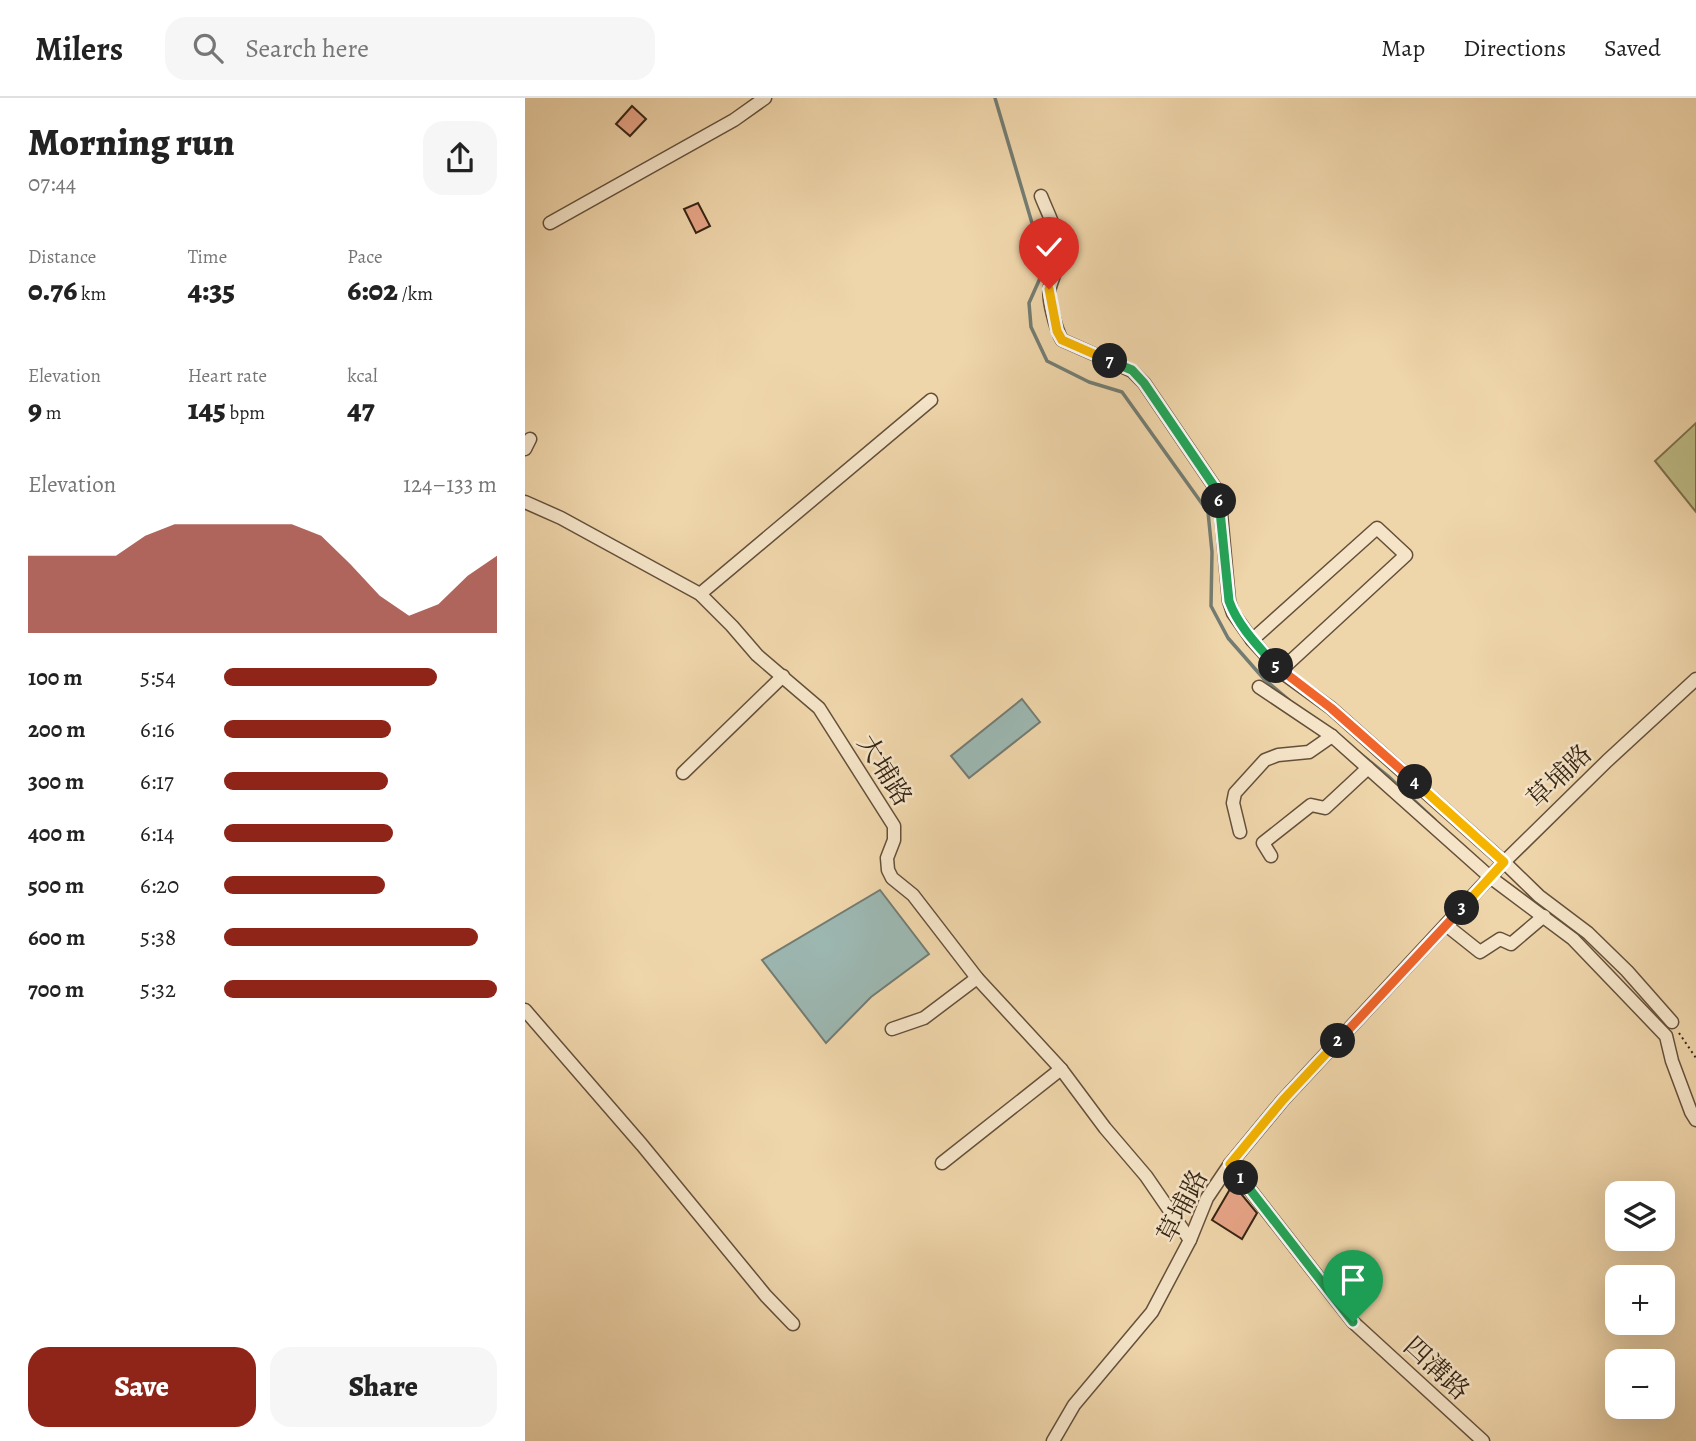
<!DOCTYPE html>
<meta charset="utf-8">
<style>
body{margin:0;font-family:Alegreya,"Noto Serif TC",serif;background:#f6f6f6;color:#222;height:100vh;display:flex;flex-direction:column;font-size:26px;white-space:nowrap}
*{box-sizing:border-box;margin:0}
p{font-size:23px;color:#767676}
.icon{flex:none;width:38px;height:38px;fill:none;stroke:currentColor;stroke-width:2;stroke-linecap:round;stroke-linejoin:round}
.map{position:relative;flex:1;overflow:hidden}
.panel{display:flex;flex-direction:column;background:#fff;width:525px}
.panel>*{flex:none}
.fabs{position:absolute;left:1080px;top:1083px;display:grid;gap:14px}
.fabs a{display:grid;place-items:center;width:70px;height:70px;border-radius:14px;background:#fff;box-shadow:0 7px 28px #0002;font-size:35px}
.pin{position:absolute;display:grid;place-items:center;width:60px;height:60px;color:#fff;margin:-72px -30px;border-radius:50% 50% 50% 0;rotate:-45deg;box-shadow:0 0 7px #0007}
.pin .icon{rotate:45deg}
.km{position:absolute;width:35px;height:35px;margin:-18px;border-radius:50%;background:#222;color:#fff;font-size:19px;line-height:35px;text-align:center}
.round{display:grid;place-items:center;flex:none;width:74px;height:74px;border-radius:21px;background:#f6f6f6}
.overview{display:flex;align-items:center;justify-content:space-between;height:119px;padding:0 28px}
h1{font-size:38px;font-weight:800;line-height:52px}
.figures{display:grid;grid-template-columns:repeat(3,1fr);gap:10px;height:119px;padding:7px 28px}
.figures div{display:grid;align-content:center}
.figures b{font-size:30px;font-weight:800}
.figures small{font-size:19px;font-weight:400}
.figures p{font-size:19px}
.chart{height:196px;padding:14px 28px}
.chart p{display:flex;justify-content:space-between}
.chart svg{width:100%;height:126px;margin-top:7px;fill:#8f2418;opacity:.7}
.action{display:flex;gap:14px;margin-top:auto;padding:14px 28px}
.action a{flex:1;height:80px;border-radius:21px;background:#8f2418;color:#fff;font-size:28px;font-weight:800;line-height:80px;text-align:center}
.action a+a{background:#f6f6f6;color:#222}
ul{padding:0 28px;list-style:none;font-size:23px}
li{display:grid;grid-template-columns:112px 84px 1fr;align-items:center;height:52px}
li i{height:18px;border-radius:9px;background:#8f2418}
header{display:flex;align-items:center;gap:42px;box-sizing:border-box;height:98px;padding:0 35px;background:#fff;border-bottom:2px solid #e0e0e0}
header strong{font-size:33px}
nav{display:flex;gap:38px;margin-inline-start:auto;font-size:24px}
.search{width:490px;height:63px;background:#f6f6f6;display:flex;align-items:center;gap:18px;box-sizing:border-box;padding:0 24px;border-radius:21px;color:#767676;font-size:26px}
main{display:flex;flex:1;min-height:0}
.map>svg:first-child{display:block}
</style>
<header>
<strong>Milers</strong>
<div class="search"><svg class="icon" aria-label="search" viewBox="0 0 24 24"><circle cx="10" cy="10" r="6"/><path d="M15 15l6 6"/></svg>Search here</div>
<nav><a>Map</a><a>Directions</a><a>Saved</a></nav>
</header>
<main>
<section class="panel">
<div class="overview"><div><h1>Morning run</h1><p>07:44</p></div><a class="round"><svg class="icon" aria-label="share" viewBox="0 0 24 24"><path d="M12 15V3M7 8l5-5 5 5M5 13v7h14v-7"/></svg></a></div>
<div class="figures">
<div><p>Distance</p><b>0.76<small> km</small></b></div>
<div><p>Time</p><b>4:35</b></div>
<div><p>Pace</p><b>6:02<small> /km</small></b></div>
</div>
<div class="figures">
<div><p>Elevation</p><b>9<small> m</small></b></div>
<div><p>Heart rate</p><b>145<small> bpm</small></b></div>
<div><p>kcal</p><b>47</b></div>
</div>
<div class="chart"><p><span>Elevation</span>124–133 m</p>
<svg viewBox="0 0 160 44" preserveAspectRatio="none"><path d="M0 44V17L10 17L20 17L30 17L40 10L50 6L60 6L70 6L80 6L90 6L100 10L110 20L120 31L130 38L140 34L150 24L160 17V44z"/></svg>
</div>
<ul>
<li><b>100 m</b>5:54<i style="width:78%"></i></li>
<li><b>200 m</b>6:16<i style="width:61%"></i></li>
<li><b>300 m</b>6:17<i style="width:60%"></i></li>
<li><b>400 m</b>6:14<i style="width:62%"></i></li>
<li><b>500 m</b>6:20<i style="width:59%"></i></li>
<li><b>600 m</b>5:38<i style="width:93%"></i></li>
<li><b>700 m</b>5:32<i style="width:100%"></i></li>
</ul>
<div class="action"><a>Save</a><a>Share</a></div>
</section>
<div class="map">
<svg width="1171" height="1343" viewBox="0 0 1171 1343">
<rect width="100%" height="100%" fill="#efd5aa"/>
<filter id="stains"><feTurbulence type="fractalNoise" baseFrequency=".00286" numOctaves="4"/><feColorMatrix values="0 0 0 0 .2 0 0 0 0 .09 0 0 0 0 .02 0 0 0 .5 -.17"/></filter>
<radialGradient id="worn" r=".72"><stop offset=".6" stop-color="#630" stop-opacity="0"/><stop offset="1" stop-color="#630" stop-opacity=".3"/></radialGradient>
<!-- green -->
<polygon fill="#bebc85" stroke="#7a704c" stroke-width="2" points="1171,325 1171,414 1130,363"/>
<!-- water -->
<g fill="#9cb7b1" stroke="#737c72" stroke-width="2">
<polygon points="497,601 515,624 444,680 426,658"/>
<polygon points="355,792 404,856 346,899 301,945 237,862"/>
</g>
<g fill="none" stroke-linecap="round" stroke-linejoin="round">
<!-- stream -->
<g stroke="#737c72" stroke-width="3.5">
<polyline points="470,0 520,169 504,205 506,229 522,263 564,284 597,294 683,414 687,454 686,508 703,540 739,581 764,602"/>
<polyline points="832,653 863,678 910,722"/>
</g>
</g>
<!-- building -->
<g fill="#e7a486" stroke="#352414" stroke-width="2">
<polygon points="107,8 121,21 105,38 91,26"/>
<polygon points="173,105 185,128 171,135 159,111"/>
<polygon points="708,1086 732,1115 717,1141 687,1122"/>
</g>
<g fill="none" stroke-linecap="round" stroke-linejoin="round">
<!-- minor casing -->
<g stroke="#64503a" stroke-width="15">
<g id="minor">
<path d="M 516,98 C 523,116 535,137 534,157 C 534,168 528,178 525,189 C 522,199 531,232 537,242 L 607,273 L 619,285 L 689,388 L 693,399 L 696,416 L 704,503 L 708,515 L 727,542 L 755,573 L 806,610 L 979,764 L 1014,798 L 1063,835 L 1102,873 L 1147,924"/>
<polyline points="25,125 209,22 240,0"/>
<polyline points="0,351 5,341"/>
<polyline points="0,404 36,420 175,496 207,528 232,557 294,610 369,728 369,742 362,760 363,772 367,780 388,797 452,880 536,971 580,1030 621,1078 665,1142"/>
<polyline points="175,496 406,302"/>
<polyline points="727,542 852,430 881,457 755,573"/>
<polyline points="734,589 807,638 965,779 1048,841 1141,938 1147,963 1166,1014 1171,1022"/>
<polyline points="158,675 258,578"/>
<polyline points="715,734 708,705 710,695 740,662 753,657 784,654 807,638"/>
<polyline points="746,758 738,745 786,707 800,710 843,670"/>
<polyline points="921,827 955,854 975,841 986,846 1019,818"/>
<polyline points="0,912 117,1047 241,1198 268,1226"/>
<polyline points="367,931 399,920 452,880"/>
<polyline points="417,1065 536,971"/>
<polyline points="705,1066 828,1224 958,1343"/>
<polyline points="528,1343 549,1307 627,1214 665,1142 682,1100 705,1066 758,1002 979,764 1082,663 1171,581"/>
</g>
</g>
<!-- path -->
<polyline stroke="#352414" stroke-width="2" stroke-dasharray="2 3.5" stroke-linecap="butt" points="1154,935 1171,960"/>
<!-- minor -->
<use href="#minor" stroke="#f5e4c8" stroke-width="12"/>
</g>
<g fill="none" stroke-linecap="round" stroke-linejoin="round">
<!-- split-1 casing -->
<g stroke="#fff" stroke-width="14">
<polyline id="split-1" points="716,1080 828,1224"/>
</g>
<!-- split-2 casing -->
<g stroke="#fff" stroke-width="14">
<polyline id="split-2" points="716,1080 705,1066 758,1002 813,943"/>
</g>
<!-- split-3 casing -->
<g stroke="#fff" stroke-width="14">
<polyline id="split-3" points="813,943 937,810"/>
</g>
<!-- split-4 casing -->
<g stroke="#fff" stroke-width="14">
<polyline id="split-4" points="890,684 979,764 937,810"/>
</g>
<!-- split-5 casing -->
<g stroke="#fff" stroke-width="14">
<polyline id="split-5" points="751,568 806,610 890,684"/>
</g>
<!-- split-6 casing -->
<g stroke="#fff" stroke-width="14">
<path id="split-6" d="M 694,403 L 704,503 C 713,528 733,548 751,568"/>
</g>
<!-- split-7 casing -->
<g stroke="#fff" stroke-width="14">
<polyline id="split-7" points="585,263 607,272 619,285 689,388 694,403"/>
</g>
<!-- split-8 casing -->
<g stroke="#fff" stroke-width="14">
<polyline id="split-8" points="524,191 532,233 537,242 585,263"/>
</g>
<!-- split-1 -->
<use href="#split-1" stroke="#22a559" stroke-width="9"/>
<!-- split-2 -->
<use href="#split-2" stroke="#f5b400" stroke-width="9"/>
<!-- split-3 -->
<use href="#split-3" stroke="#f0652b" stroke-width="9"/>
<!-- split-4 -->
<use href="#split-4" stroke="#f5b400" stroke-width="9"/>
<!-- split-5 -->
<use href="#split-5" stroke="#f0652b" stroke-width="9"/>
<!-- split-6 -->
<use href="#split-6" stroke="#22a559" stroke-width="9"/>
<!-- split-7 -->
<use href="#split-7" stroke="#22a559" stroke-width="9"/>
<!-- split-8 -->
<use href="#split-8" stroke="#f5b400" stroke-width="9"/>
</g>
<g text-anchor="middle" stroke-width="5" stroke-linejoin="round" paint-order="stroke">
<!-- street labels -->
<g font-size="26" fill="#352414" stroke="#f5e4c8">
<text transform="translate(360 672) rotate(58)" y="9">大埔路</text>
<text transform="translate(1034 678) rotate(-44)" y="9">草埔路</text>
<text transform="translate(657 1108) rotate(-63)" y="9">草埔路</text>
<text transform="translate(912 1270) rotate(43)" y="9">四溝路</text>
</g>
</g>
<rect width="100%" height="100%" filter="url(#stains)"/>
<rect width="100%" height="100%" fill="url(#worn)"/>
</svg>
<div class="fabs">
<a><svg class="icon" aria-label="layers" viewBox="0 0 24 24"><path d="M12 4l9 5-9 5-9-5zM3 14l9 5 9-5"/></svg></a>
<a>+</a>
<a>−</a>
</div>
<div class="pin" style="left:828px;top:1224px;background:#1e9e55"><svg class="icon" aria-label="arrive" viewBox="0 0 24 24"><path d="M6 21V4h12l-3 4 3 4H6"/></svg></div>
<div class="pin" style="left:524px;top:191px;background:#d93025"><svg class="icon" aria-label="check" viewBox="0 0 24 24"><path d="M5 12l5 5 9-10"/></svg></div>
<b class="km" style="left:716px;top:1080px">1</b>
<b class="km" style="left:813px;top:943px">2</b>
<b class="km" style="left:937px;top:810px">3</b>
<b class="km" style="left:890px;top:684px">4</b>
<b class="km" style="left:751px;top:568px">5</b>
<b class="km" style="left:694px;top:403px">6</b>
<b class="km" style="left:585px;top:263px">7</b>
</div>
</main>
